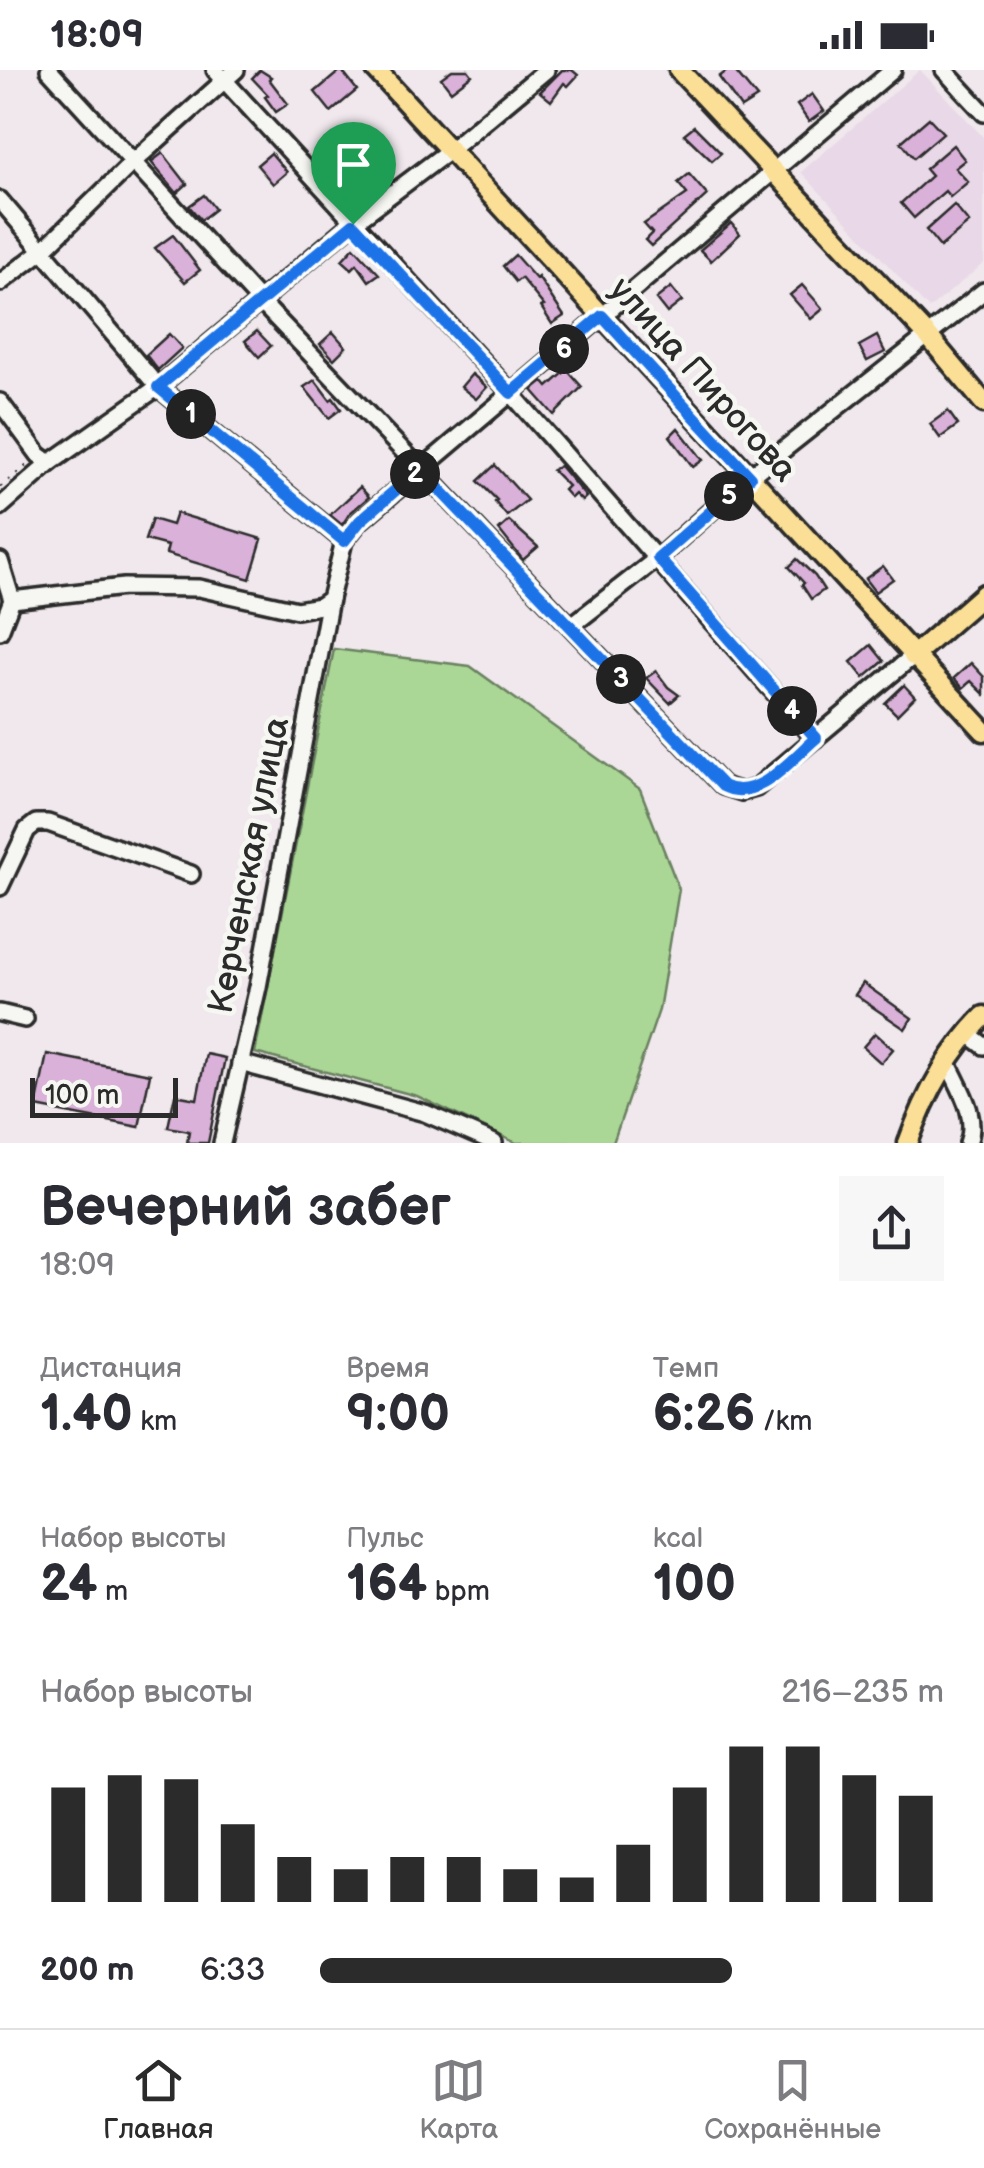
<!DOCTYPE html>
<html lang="ru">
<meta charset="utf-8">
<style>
body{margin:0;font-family:"Balsamiq Sans",sans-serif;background:#f7f7f7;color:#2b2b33;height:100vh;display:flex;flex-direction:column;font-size:38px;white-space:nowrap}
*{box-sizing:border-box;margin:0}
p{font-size:32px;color:#7c7c81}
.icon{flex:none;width:55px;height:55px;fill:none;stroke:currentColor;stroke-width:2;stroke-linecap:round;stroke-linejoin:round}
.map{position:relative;height:1073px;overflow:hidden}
.drawer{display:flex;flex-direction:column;background:#fff;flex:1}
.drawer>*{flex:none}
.scale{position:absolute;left:30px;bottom:25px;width:148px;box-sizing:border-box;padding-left:10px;border:5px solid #2b2b2b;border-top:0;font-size:28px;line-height:35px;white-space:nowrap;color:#2b2b2b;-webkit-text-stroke:8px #f6f6f2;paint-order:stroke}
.pin{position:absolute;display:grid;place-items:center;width:85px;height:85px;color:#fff;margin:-102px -42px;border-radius:50% 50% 50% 0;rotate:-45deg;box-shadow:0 0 10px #0007}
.pin .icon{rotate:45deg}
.km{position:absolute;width:50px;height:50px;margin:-25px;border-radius:50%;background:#222;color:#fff;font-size:28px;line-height:50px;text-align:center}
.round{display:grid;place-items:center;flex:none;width:105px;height:105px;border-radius:0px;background:#f7f7f7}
.summary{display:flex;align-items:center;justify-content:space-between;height:170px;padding:0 40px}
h1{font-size:55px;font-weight:600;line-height:75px}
.figures{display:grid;grid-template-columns:repeat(3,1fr);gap:15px;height:170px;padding:10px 40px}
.figures div{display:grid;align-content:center}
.figures b{font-size:50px;font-weight:600}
.figures small{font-size:28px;font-weight:400}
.figures p{font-size:28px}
.chart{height:280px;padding:20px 40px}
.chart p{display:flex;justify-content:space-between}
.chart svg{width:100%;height:180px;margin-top:10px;stroke:#2b2b2b;stroke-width:6}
ul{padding:0 40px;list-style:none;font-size:32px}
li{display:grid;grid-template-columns:160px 120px 1fr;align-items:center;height:75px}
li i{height:25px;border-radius:12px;background:#2b2b2b}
.status{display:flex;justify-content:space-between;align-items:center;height:70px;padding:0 50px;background:#fff;direction:ltr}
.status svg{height:28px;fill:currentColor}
.tabs{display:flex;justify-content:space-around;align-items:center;height:140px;border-top:2px solid #e1e1e2;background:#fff;font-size:28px;color:#7c7c81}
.tabs a{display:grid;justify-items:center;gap:5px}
.tabs .current{color:#2b2b2b}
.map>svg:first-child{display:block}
</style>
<div class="status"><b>18:09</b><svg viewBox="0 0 49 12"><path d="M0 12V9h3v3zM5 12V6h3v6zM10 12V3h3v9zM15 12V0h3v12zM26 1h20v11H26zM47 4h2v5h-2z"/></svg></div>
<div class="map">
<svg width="984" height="1073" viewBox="0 0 984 1073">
<rect width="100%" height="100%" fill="#f0e8ed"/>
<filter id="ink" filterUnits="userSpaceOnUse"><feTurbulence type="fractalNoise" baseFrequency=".01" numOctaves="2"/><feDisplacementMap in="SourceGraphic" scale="20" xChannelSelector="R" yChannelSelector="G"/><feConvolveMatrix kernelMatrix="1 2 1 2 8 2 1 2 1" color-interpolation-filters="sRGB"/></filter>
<g filter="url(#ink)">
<!-- built -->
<polygon fill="#e9d8e7" points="920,0 984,68 984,193 929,239 801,102"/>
<!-- green -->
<polygon fill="#aad796" stroke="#6a8160" stroke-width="2.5" points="334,579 470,596 640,719 679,819 659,940 613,1073 516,1073 417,1026 255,983"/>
<!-- building -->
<g fill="#dab1d9" stroke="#2b2b2b" stroke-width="2.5">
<polygon points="260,0 271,7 269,9 288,34 276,42 265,27 268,25 252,8"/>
<polygon points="341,0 357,20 331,42 315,22"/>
<polygon points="452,0 468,0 472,5 451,21 441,8"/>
<polygon points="562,0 572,0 578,5 568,16 564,13 551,31 540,22"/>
<polygon points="728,0 734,0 757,28 741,38 719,7"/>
<polygon points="812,24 824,41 809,52 797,35"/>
<polygon points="929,48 943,63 914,88 901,72"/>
<polygon points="694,56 721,83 712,91 684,64"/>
<polygon points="953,75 965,90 955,98 968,112 950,127 945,121 914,148 901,133 931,106 925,99"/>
<polygon points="163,83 187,114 177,123 151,92"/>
<polygon points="271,83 287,102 273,114 257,95"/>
<polygon points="689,104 707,125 651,176 645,170 652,163 644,154 687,124 678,113"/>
<polygon points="204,125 215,139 201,150 189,136"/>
<polygon points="954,135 969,153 940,177 926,160"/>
<polygon points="731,153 740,164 711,191 700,180"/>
<polygon points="173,165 200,200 185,212 155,178"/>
<polygon points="354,177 379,204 369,211 357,194 352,199 342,190"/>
<polygon points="515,185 536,209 538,207 564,246 552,254 541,237 544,236 521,208 516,212 503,196"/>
<polygon points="802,215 823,239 811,249 790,225"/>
<polygon points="671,217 682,231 667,243 656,229"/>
<polygon points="257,261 271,276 259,287 245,271"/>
<polygon points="333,262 346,277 334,289 320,274"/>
<polygon points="169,264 182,278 158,300 146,285"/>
<polygon points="877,266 885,282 867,291 859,276"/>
<polygon points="567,300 582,317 554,345 532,320 543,311 548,317"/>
<polygon points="472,304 487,317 476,329 461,317"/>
<polygon points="315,310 330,330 333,328 341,339 329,348 304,317"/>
<polygon points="948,341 958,355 940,368 930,354"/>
<polygon points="678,358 703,390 693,397 670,366"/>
<polygon points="495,395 527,430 507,446 495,432 497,430 478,411"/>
<polygon points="560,396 586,427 582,431 575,424 571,428 564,420 568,416 552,400"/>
<polygon points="360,417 369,427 350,443 342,455 330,445"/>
<polygon points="176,443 262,469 250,509 166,484 168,476 145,470 152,449 172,455"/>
<polygon points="509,451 538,477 523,490 499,460"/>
<polygon points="797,489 815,506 824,520 811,529 802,515 804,513 789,497"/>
<polygon points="883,496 893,509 875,522 865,509"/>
<polygon points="871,575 884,591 864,608 851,592"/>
<polygon points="971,593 984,607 984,624 971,611 963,618 954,608"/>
<polygon points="656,601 668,617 679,625 670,633 646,608"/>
<polygon points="904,615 915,627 897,645 885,633"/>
<polygon points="863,913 912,948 905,959 855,925"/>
<polygon points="875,963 893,979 881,993 863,977"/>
<polygon points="47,984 150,1004 139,1057 36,1037"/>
<polygon points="206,984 225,988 208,1073 187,1073 189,1061 168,1057 175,1025 197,1029"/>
</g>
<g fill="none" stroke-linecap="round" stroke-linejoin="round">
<!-- minor casing -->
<g stroke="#2b2b2b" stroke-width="22">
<g id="minor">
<polyline points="49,0 260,231 723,716 742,722 756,718 913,586"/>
<polyline points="215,0 511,323 815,669"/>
<polyline points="944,0 984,43"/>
<polyline points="0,130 158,317 344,471"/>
<polyline points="0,213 43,180 132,93 236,0"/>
<polyline points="0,332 39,385 50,393"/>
<polyline points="0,437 50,393 158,317 353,153 450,80 546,0"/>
<polyline points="0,491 12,530"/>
<polyline points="571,556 658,488 749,407 984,221"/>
<polyline points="0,561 12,530 124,517 199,518 297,540 320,536 330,529 344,471 360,451 893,0"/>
<polyline points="0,817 27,760 36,753 48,753 191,804"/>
<polyline points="0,943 25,949"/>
<polyline points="967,963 984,976"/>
<path d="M 947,991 C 958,1016 979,1045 968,1073"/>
<polyline points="240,993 425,1043 494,1073"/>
<polyline points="222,1073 258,917 330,529"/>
</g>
</g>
<!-- major casing -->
<g stroke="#2b2b2b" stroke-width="25">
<g id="major">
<polyline points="376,0 984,661"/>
<polyline points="679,0 928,266 984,333"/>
<polyline points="913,586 984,524"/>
<path d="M 908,1073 C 925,1025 948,982 984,946"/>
</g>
</g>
<!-- path -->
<polyline stroke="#2b2b2b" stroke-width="2.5" stroke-dasharray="2.5 8" stroke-linecap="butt" points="0,417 30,393"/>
<!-- minor -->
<use href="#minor" stroke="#f6f6f2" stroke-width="15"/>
<!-- major -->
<use href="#major" stroke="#fbdf96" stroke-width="18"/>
</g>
</g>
<g fill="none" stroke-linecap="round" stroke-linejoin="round" filter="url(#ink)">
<!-- route casing -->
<g stroke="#fff" stroke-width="20">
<path id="route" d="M 353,154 L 511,323 L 602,246 L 750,407 L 658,488 L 816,668 C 791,689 757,734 723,716 L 420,399 L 360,451 L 344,471 L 158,317 Z"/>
</g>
<!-- route -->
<use href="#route" stroke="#1a73e8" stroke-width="12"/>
</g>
<g text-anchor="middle" stroke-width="9" stroke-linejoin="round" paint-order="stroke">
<!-- street labels -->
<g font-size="35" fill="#2b2b2b" stroke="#f6f6f2">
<text transform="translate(704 309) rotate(48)" y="12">улица Пирогова</text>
<text transform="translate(248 795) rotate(-79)" y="12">Керченская улица</text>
</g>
</g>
</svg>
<div class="scale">100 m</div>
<div class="pin" style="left:353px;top:154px;background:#1e9e55"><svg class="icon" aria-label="arrive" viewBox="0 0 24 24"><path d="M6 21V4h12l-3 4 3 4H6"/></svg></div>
<b class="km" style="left:191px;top:344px">1</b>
<b class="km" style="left:415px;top:404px">2</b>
<b class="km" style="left:621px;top:609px">3</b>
<b class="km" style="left:792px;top:641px">4</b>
<b class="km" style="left:729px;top:426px">5</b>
<b class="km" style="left:564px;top:279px">6</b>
</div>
<section class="drawer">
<div class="summary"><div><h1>Вечерний забег</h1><p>18:09</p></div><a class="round"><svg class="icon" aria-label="share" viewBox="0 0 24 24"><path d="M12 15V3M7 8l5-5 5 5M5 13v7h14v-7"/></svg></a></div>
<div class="figures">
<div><p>Дистанция</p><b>1.40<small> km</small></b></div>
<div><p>Время</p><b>9:00</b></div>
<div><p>Темп</p><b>6:26<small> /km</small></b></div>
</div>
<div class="figures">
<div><p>Набор высоты</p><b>24<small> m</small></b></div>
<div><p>Пульс</p><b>164<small> bpm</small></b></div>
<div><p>kcal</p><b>100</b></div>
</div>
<div class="chart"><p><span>Набор высоты</span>216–235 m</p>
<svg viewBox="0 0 160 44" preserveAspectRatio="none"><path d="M5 44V16M15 44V13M25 44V14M35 44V25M45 44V33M55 44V36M65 44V33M75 44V33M85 44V36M95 44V38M105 44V30M115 44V16M125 44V6M135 44V6M145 44V13M155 44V18"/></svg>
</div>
<ul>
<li><b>200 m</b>6:33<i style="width:66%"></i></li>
</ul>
</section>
<nav class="tabs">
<a class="current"><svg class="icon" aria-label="home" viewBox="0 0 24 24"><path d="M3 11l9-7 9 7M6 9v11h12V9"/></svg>Главная</a>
<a><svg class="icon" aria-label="map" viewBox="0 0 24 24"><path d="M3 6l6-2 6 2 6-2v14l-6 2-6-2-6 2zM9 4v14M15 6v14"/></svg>Карта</a>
<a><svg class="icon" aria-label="saved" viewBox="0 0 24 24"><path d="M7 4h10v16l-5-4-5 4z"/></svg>Сохранённые</a>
</nav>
